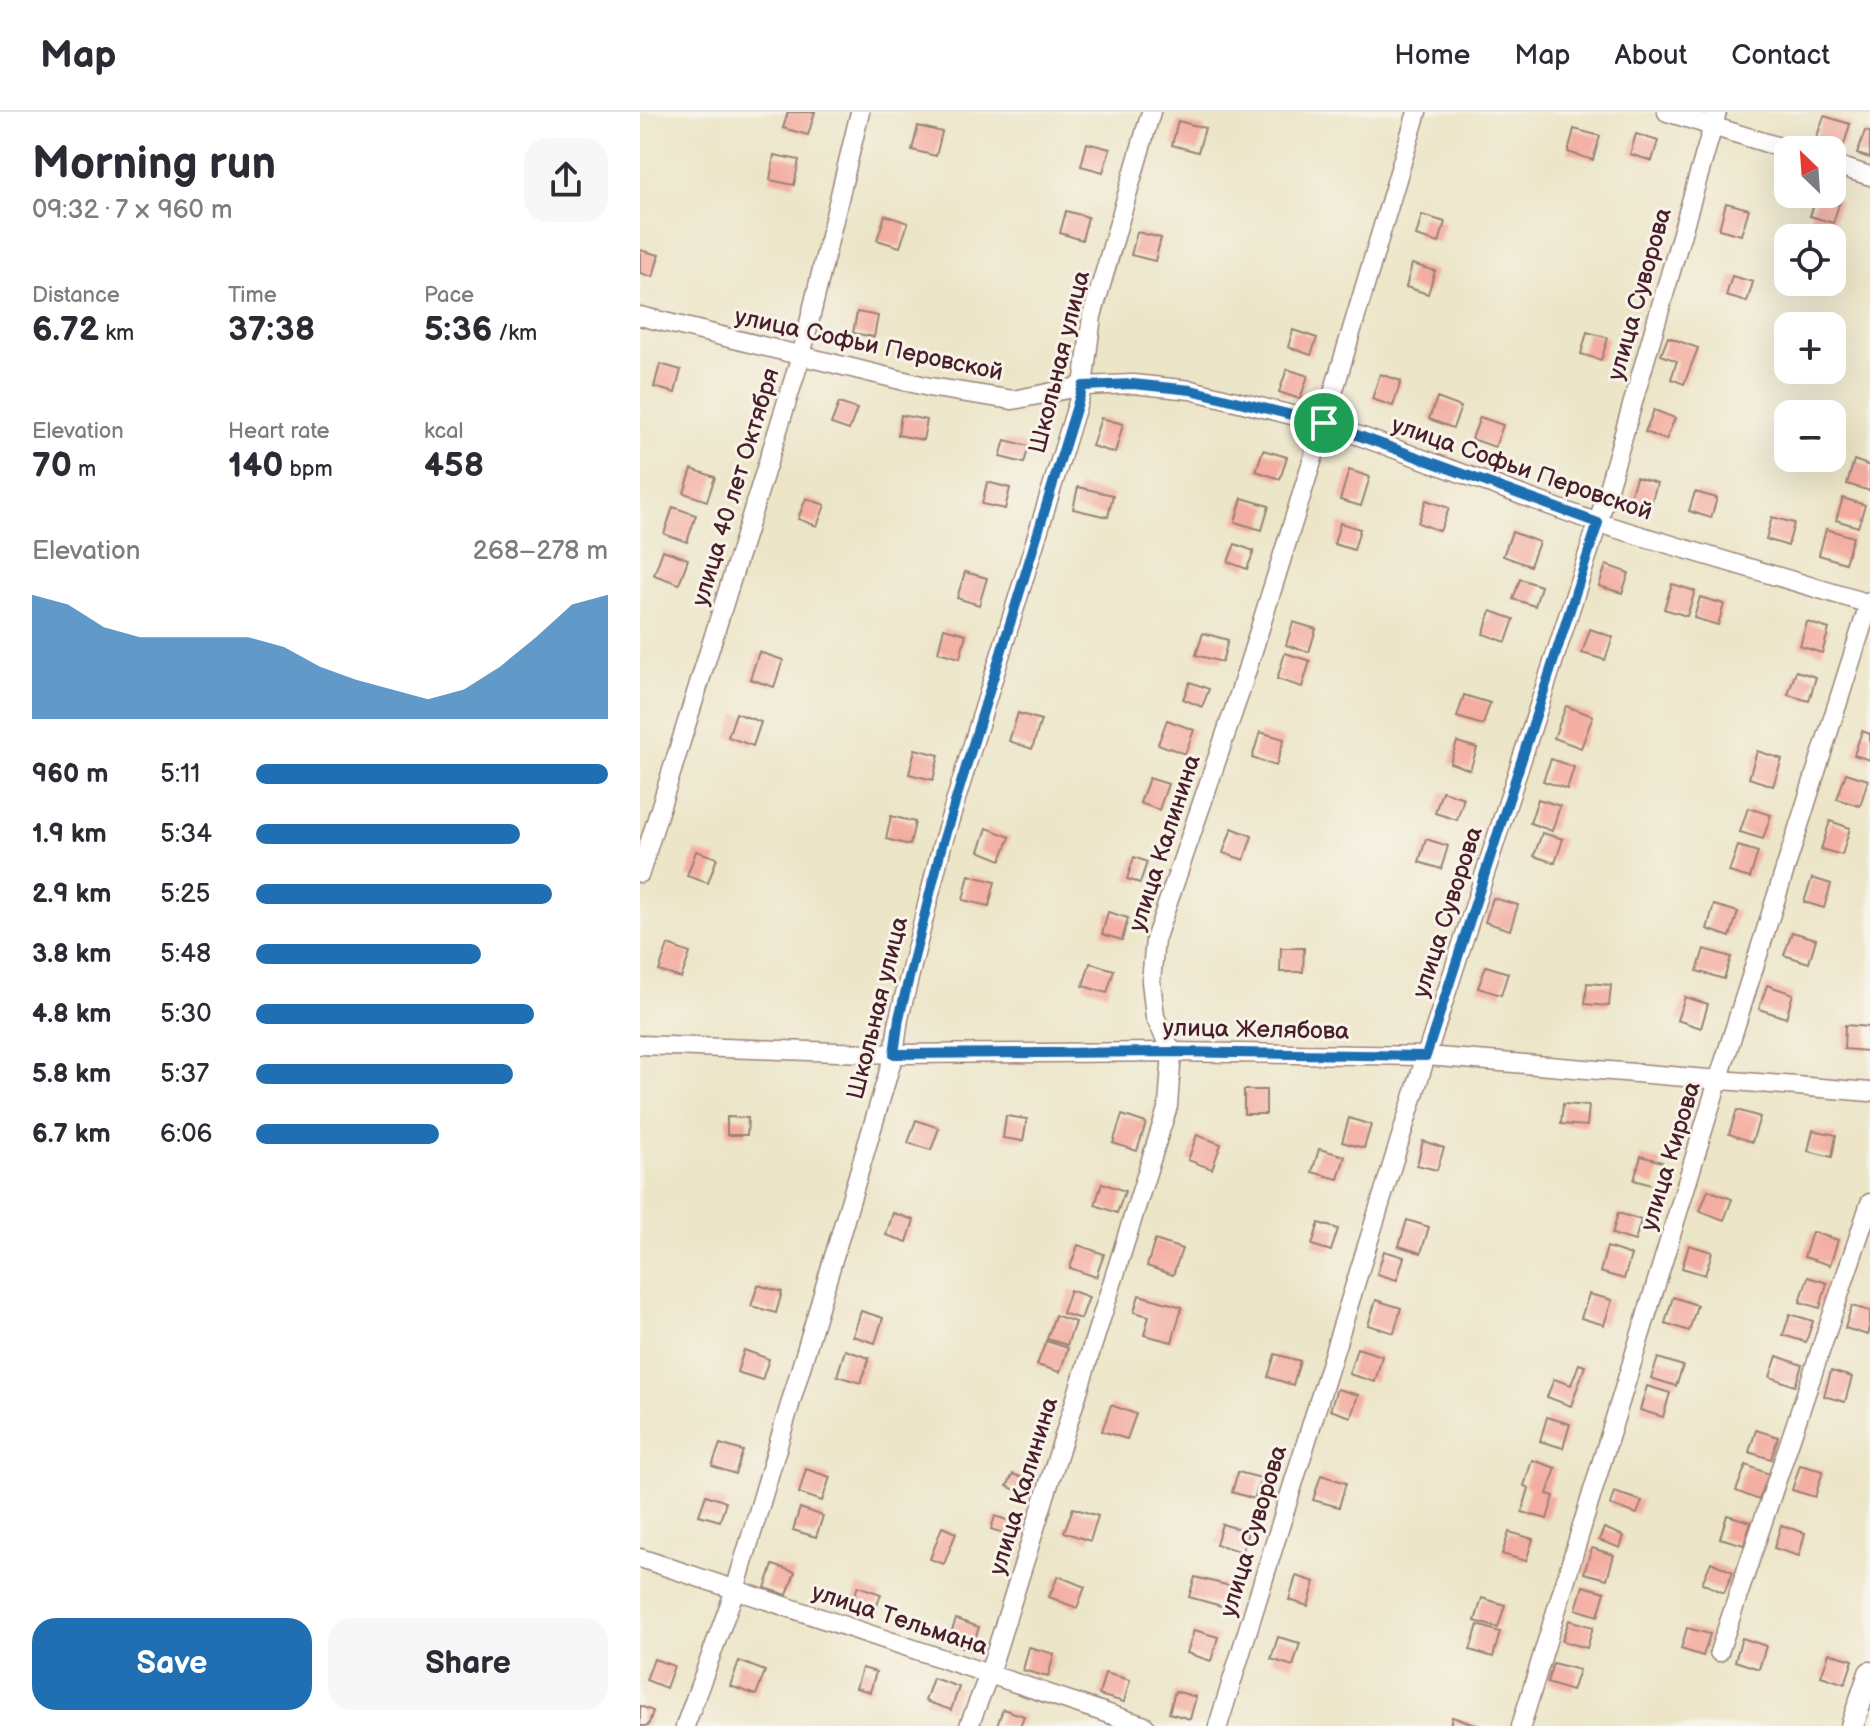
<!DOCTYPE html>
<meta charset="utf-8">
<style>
body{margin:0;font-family:"Balsamiq Sans",sans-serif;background:#f7f7f7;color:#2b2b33;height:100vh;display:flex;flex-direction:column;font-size:30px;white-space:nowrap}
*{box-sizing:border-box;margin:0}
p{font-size:26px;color:#7c7c81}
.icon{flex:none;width:44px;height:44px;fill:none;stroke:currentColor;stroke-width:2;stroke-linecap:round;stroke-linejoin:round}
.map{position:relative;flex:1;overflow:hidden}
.panel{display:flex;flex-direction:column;background:#fff;width:640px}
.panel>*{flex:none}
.needle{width:52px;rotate:335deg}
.fabs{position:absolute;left:1134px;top:24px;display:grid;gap:16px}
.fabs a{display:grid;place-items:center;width:72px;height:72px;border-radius:16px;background:#fff;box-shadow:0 8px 32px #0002;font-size:40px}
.pin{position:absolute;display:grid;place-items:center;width:68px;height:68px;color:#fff;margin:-34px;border:4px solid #fff;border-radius:50%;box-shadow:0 2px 8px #0007}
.round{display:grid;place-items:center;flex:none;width:84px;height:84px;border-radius:24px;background:#f7f7f7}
.head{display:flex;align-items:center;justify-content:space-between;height:136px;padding:0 32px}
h1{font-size:44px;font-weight:700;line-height:60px}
.figures{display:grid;grid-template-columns:repeat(3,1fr);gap:12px;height:136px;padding:8px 32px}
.figures div{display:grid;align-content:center}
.figures b{font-size:34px;font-weight:700}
.figures small{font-size:22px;font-weight:400}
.figures p{font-size:22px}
.chart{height:224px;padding:16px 32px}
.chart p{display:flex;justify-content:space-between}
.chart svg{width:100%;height:144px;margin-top:8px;fill:#1f6fb2;opacity:.7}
.button{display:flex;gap:16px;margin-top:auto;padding:16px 32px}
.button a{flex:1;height:92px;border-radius:24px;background:#1f6fb2;color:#fff;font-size:32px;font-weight:700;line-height:92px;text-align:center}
.button a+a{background:#f7f7f7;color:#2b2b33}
ul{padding:0 32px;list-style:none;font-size:26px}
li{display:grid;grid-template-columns:128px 96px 1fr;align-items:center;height:60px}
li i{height:20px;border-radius:10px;background:#1f6fb2}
header{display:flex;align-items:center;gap:48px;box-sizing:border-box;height:112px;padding:0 40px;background:#fff;border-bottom:2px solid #e1e1e2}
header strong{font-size:38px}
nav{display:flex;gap:44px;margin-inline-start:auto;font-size:28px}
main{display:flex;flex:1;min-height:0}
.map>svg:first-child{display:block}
</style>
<header>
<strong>Map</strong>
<nav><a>Home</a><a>Map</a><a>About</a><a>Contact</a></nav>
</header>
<main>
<section class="panel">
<div class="head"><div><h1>Morning run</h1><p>09:32 · 7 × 960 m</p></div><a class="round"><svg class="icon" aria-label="share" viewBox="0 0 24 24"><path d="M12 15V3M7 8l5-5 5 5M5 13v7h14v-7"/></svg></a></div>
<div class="figures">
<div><p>Distance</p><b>6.72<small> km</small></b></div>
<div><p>Time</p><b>37:38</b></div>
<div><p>Pace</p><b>5:36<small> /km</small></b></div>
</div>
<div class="figures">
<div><p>Elevation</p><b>70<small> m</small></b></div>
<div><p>Heart rate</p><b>140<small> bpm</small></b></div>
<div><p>kcal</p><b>458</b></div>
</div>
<div class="chart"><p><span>Elevation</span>268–278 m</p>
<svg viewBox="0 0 160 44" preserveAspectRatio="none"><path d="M0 44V6L10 9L20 16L30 19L40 19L50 19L60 19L70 22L80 28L90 32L100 35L110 38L120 35L130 28L140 19L150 9L160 6V44z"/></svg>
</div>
<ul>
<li><b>960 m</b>5:11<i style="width:100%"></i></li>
<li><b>1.9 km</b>5:34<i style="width:75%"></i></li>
<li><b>2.9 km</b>5:25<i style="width:84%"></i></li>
<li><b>3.8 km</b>5:48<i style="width:64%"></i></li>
<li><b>4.8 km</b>5:30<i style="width:79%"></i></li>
<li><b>5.8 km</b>5:37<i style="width:73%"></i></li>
<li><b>6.7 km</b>6:06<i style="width:52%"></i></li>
</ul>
<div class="button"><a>Save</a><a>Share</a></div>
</section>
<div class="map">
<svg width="1230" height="1614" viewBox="0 0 1230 1614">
<rect width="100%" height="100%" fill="#f7f3e8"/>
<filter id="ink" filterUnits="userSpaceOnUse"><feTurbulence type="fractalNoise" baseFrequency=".0125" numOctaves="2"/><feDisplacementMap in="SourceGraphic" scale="16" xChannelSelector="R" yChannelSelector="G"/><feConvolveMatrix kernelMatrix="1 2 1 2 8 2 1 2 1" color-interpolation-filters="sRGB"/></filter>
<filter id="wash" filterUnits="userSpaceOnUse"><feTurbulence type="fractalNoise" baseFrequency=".006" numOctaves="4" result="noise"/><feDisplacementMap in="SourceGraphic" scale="32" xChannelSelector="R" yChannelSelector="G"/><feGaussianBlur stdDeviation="1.8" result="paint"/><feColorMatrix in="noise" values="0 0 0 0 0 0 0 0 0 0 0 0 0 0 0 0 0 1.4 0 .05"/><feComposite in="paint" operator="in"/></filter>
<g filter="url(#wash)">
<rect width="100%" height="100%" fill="#ece5c7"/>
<g id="blocks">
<!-- building -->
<g fill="#f4ada1">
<polygon points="148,0 175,0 168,23 143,16"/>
<polygon points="1184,4 1210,12 1203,36 1176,27"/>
<polygon points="538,9 565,16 558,40 532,33"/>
<polygon points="278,14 302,20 296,44 272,38"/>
<polygon points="934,17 960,24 953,48 928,40"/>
<polygon points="1225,19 1230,20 1230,46 1217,42"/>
<polygon points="996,22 1018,29 1012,49 990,42"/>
<polygon points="447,31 470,37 463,60 441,54"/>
<polygon points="134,43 159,48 154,73 130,68"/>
<polygon points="1178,82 1200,89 1193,111 1170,104"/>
<polygon points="1086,91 1109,97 1101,123 1079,117"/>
<polygon points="426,99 448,105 442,128 420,121"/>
<polygon points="245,103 268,111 260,135 237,128"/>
<polygon points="782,103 805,110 799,131 776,124"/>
<polygon points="497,120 521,126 515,149 491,143"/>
<polygon points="0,138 19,143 13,165 0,161"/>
<polygon points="772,152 795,159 788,182 766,175"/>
<polygon points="1092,164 1113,170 1107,190 1086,184"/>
<polygon points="217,200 238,204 234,225 213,221"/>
<polygon points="653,218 677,226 671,243 648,235"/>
<polygon points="947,220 968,226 961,248 941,242"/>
<polygon points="1028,225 1058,236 1044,272 1031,267 1037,249 1021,243"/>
<polygon points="20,252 41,258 35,281 14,275"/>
<polygon points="647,257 668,264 660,287 639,280"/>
<polygon points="740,262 761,269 753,294 732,287"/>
<polygon points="797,286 821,295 813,316 789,307"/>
<polygon points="199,291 217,297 209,318 191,312"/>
<polygon points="1014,298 1035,306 1026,328 1005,320"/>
<polygon points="261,303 287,308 283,328 258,323"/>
<polygon points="840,305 863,313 855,335 832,327"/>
<polygon points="461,306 483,312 475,341 452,334"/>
<polygon points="365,328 389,334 384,351 360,345"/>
<polygon points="623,338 647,345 640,367 616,359"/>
<polygon points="1214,348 1230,354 1230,379 1207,372"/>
<polygon points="52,357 75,365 67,389 44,381"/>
<polygon points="709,358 730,365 721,394 700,388"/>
<polygon points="996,365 1017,371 1011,392 990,386"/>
<polygon points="347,370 370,376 365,397 342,392"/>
<polygon points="438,375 473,383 468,405 433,397"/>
<polygon points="1055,380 1077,386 1071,406 1049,399"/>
<polygon points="166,386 185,393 177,414 158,407"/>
<polygon points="602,386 629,394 622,418 595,410"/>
<polygon points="1203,386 1225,393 1218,415 1196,408"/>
<polygon points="786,388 809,396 800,419 778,411"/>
<polygon points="33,395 56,403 47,430 24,422"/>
<polygon points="1132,405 1154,411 1148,434 1126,427"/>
<polygon points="700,411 720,417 714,438 694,432"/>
<polygon points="1186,417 1213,425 1205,451 1179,443"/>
<polygon points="872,420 899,430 890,454 863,444"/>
<polygon points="595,432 614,439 607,457 588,450"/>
<polygon points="23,438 48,447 39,472 14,463"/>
<polygon points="966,453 989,461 982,481 959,474"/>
<polygon points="325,460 347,466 339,493 317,486"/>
<polygon points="880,467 901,474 895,494 873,487"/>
<polygon points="1032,472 1055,479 1047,504 1024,497"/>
<polygon points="1060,485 1084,492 1078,513 1054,506"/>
<polygon points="851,499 874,507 866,530 843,522"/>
<polygon points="653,510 676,517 669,540 646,533"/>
<polygon points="1167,510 1189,517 1182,541 1160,534"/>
<polygon points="304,516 326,522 320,546 298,540"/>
<polygon points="950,517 973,525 965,548 942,541"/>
<polygon points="563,521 588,528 582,550 556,543"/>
<polygon points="119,540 143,548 134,575 110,567"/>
<polygon points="645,541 670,549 662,575 637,567"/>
<polygon points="1156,559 1176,565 1169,589 1148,583"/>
<polygon points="550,570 569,577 562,595 543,587"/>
<polygon points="824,583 850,591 843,613 817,605"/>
<polygon points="926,594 953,604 941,636 914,626"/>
<polygon points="96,601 121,610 113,634 88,625"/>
<polygon points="378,601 401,608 392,637 369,629"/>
<polygon points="527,608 554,618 545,642 518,632"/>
<polygon points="1222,619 1230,622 1230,648 1214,643"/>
<polygon points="620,620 644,627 636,654 612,646"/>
<polygon points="817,630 837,636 830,658 810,651"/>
<polygon points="275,637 299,643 293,668 269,662"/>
<polygon points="1117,639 1142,647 1133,674 1109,666"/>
<polygon points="911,647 934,655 927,677 903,669"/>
<polygon points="1206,661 1228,668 1220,694 1197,687"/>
<polygon points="509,666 528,672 519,698 500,691"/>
<polygon points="802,679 824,686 817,708 795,701"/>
<polygon points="898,687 920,694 912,719 890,711"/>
<polygon points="1108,696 1131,703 1123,727 1100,720"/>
<polygon points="251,704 275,710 270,733 246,727"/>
<polygon points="1190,709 1210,716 1202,743 1181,737"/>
<polygon points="347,716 370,725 361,748 339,739"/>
<polygon points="592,716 612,724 604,748 583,741"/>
<polygon points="902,721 923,727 915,751 894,744"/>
<polygon points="786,727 808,734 801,757 779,750"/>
<polygon points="1098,734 1118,740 1110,766 1089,760"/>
<polygon points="56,739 77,746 68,771 47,764"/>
<polygon points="494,745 507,750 500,771 487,767"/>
<polygon points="329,763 355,770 349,794 323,788"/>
<polygon points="1172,766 1191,772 1184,796 1164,790"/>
<polygon points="853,786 878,793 870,818 845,810"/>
<polygon points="1074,793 1098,800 1090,825 1067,817"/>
<polygon points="468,800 488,806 482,828 462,822"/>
<polygon points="1152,820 1176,827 1169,851 1144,843"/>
<polygon points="28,833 50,841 41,866 19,859"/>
<polygon points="641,836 664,836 663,860 640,860"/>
<polygon points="1064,837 1091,845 1084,867 1057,859"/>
<polygon points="450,851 474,858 467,881 443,874"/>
<polygon points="846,854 868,861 861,883 838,876"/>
<polygon points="947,871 971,873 969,894 945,892"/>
<polygon points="1127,873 1153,882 1146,906 1119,897"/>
<polygon points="1045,885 1068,892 1061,916 1037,908"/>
<polygon points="1205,913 1229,915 1227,939 1204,937"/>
<rect x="604" y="978" width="22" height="24"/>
<polygon points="923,992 949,994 947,1014 921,1012"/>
<polygon points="1097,998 1120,1005 1112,1030 1089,1022"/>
<polygon points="482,1003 506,1011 497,1039 473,1031"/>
<polygon points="366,1004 387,1007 383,1029 363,1026"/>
<polygon points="87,1005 108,1006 107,1023 87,1023"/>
<polygon points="709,1006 731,1013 724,1036 702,1030"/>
<polygon points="276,1008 299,1016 291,1038 268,1031"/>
<polygon points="1173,1018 1196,1023 1192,1045 1168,1039"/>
<polygon points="557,1023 581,1032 572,1057 548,1048"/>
<polygon points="783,1029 804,1036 797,1058 777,1053"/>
<polygon points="679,1037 705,1044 698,1067 672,1060"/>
<polygon points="1001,1044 1022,1050 1015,1074 994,1068"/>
<polygon points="462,1071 485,1079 477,1101 455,1093"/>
<polygon points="1068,1078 1092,1087 1084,1108 1060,1099"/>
<polygon points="253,1101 274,1108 267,1130 246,1123"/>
<polygon points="978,1101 1001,1108 995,1129 972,1122"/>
<polygon points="767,1108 789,1115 781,1141 759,1134"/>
<polygon points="679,1111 698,1117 691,1139 672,1133"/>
<polygon points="1172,1120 1198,1128 1190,1153 1164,1145"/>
<polygon points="515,1128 542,1137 533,1163 507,1154"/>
<polygon points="438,1133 464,1142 456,1165 430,1156"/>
<polygon points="1049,1133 1072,1140 1065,1163 1042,1156"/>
<polygon points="967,1135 991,1143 984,1167 960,1160"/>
<polygon points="744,1139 764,1145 757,1168 737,1162"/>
<polygon points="1168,1165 1187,1171 1180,1196 1160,1190"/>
<polygon points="118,1173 142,1180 136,1201 111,1194"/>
<polygon points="430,1178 449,1185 441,1207 422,1201"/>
<polygon points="949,1182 972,1188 964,1213 941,1206"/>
<polygon points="499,1183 542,1195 532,1230 504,1223 509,1204 494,1200"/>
<polygon points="1033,1185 1057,1193 1049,1219 1025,1211"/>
<polygon points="736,1188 761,1196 754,1221 728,1213"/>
<polygon points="1212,1194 1230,1199 1230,1216 1228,1223 1205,1216"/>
<polygon points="221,1199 243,1206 235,1231 213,1224"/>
<polygon points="1150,1202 1173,1209 1166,1230 1143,1223"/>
<polygon points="415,1203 435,1210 427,1233 407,1227"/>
<polygon points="406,1229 428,1236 420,1260 397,1253"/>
<polygon points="717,1236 742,1244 735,1270 709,1262"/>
<polygon points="104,1238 129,1247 122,1268 97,1260"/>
<polygon points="205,1238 229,1246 221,1271 197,1264"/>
<polygon points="635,1242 660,1249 653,1273 628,1265"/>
<polygon points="1137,1244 1162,1253 1155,1274 1130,1265"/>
<polygon points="1018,1246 1043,1254 1036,1274 1011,1266"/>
<polygon points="939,1252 945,1254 931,1294 907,1285 914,1267 931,1273"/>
<polygon points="1191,1259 1212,1265 1205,1290 1184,1284"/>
<polygon points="1007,1274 1030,1281 1023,1305 1000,1298"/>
<polygon points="697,1277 718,1283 711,1305 690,1298"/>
<polygon points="471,1293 496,1302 487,1327 462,1319"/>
<polygon points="907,1305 930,1312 923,1336 900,1329"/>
<polygon points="1116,1318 1138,1325 1131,1347 1109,1340"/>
<polygon points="80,1332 103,1339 95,1362 72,1354"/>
<polygon points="892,1348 916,1356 907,1382 914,1384 907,1407 882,1400 889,1376 884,1374"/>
<polygon points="1106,1353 1129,1362 1119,1388 1096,1379"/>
<polygon points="1160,1353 1183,1359 1175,1385 1152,1378"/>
<polygon points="166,1357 190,1365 182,1389 159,1381"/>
<polygon points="598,1360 621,1366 614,1387 592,1380"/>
<polygon points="373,1362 388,1368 382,1381 367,1374"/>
<polygon points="681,1363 706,1371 699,1395 673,1388"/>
<polygon points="974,1380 1002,1389 997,1402 970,1393"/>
<polygon points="66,1383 86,1390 80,1409 59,1403"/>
<polygon points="160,1396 183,1404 176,1425 153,1418"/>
<polygon points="433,1396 458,1404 450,1429 424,1420"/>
<polygon points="1087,1403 1111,1410 1104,1433 1080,1426"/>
<polygon points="355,1404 373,1410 369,1423 351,1417"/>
<polygon points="582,1412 608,1420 602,1440 576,1432"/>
<polygon points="1141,1413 1165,1421 1159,1444 1134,1436"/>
<polygon points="302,1415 316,1421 304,1452 290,1447"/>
<polygon points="964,1416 984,1424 980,1436 959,1428"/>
<polygon points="869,1420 893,1427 886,1449 862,1442"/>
<polygon points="952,1436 974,1443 967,1467 944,1461"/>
<polygon points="1071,1450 1093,1460 1084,1481 1062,1471"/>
<polygon points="133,1453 155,1460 147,1483 125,1476"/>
<polygon points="418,1464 445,1475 437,1496 409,1485"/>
<polygon points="656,1464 675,1470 668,1494 649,1488"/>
<polygon points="555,1465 590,1474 585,1495 549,1485"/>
<polygon points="218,1474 241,1482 233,1504 210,1496"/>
<polygon points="943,1474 965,1480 958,1504 936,1497"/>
<polygon points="842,1486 865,1493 858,1516 835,1509"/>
<polygon points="316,1507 339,1515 331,1538 308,1530"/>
<polygon points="929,1508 953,1515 947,1536 922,1529"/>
<polygon points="838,1513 860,1520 853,1545 830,1538"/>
<polygon points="1047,1516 1070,1522 1063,1544 1041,1537"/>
<polygon points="554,1518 578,1525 571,1549 547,1541"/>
<polygon points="638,1525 660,1531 653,1554 631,1547"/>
<polygon points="1102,1526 1126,1534 1119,1557 1095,1549"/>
<polygon points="389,1535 414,1542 408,1565 383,1558"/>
<polygon points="1189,1541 1213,1548 1205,1572 1181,1564"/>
<polygon points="14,1547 34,1554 26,1576 6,1568"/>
<polygon points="99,1549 125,1559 116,1583 90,1574"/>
<polygon points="913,1551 939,1558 932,1579 907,1571"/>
<polygon points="222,1556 236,1560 230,1580 216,1576"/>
<polygon points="465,1561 490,1568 484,1590 459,1583"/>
<polygon points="293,1566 319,1575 311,1598 285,1589"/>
<polygon points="535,1579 556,1585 550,1607 529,1601"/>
<polygon points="0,1594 13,1599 8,1614 0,1614"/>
<polygon points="363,1597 384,1604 380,1614 357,1614"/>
<polygon points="812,1605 838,1613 838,1614 810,1614"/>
</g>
</g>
</g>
<g filter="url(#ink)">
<use href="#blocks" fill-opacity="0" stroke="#9b8279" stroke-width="2"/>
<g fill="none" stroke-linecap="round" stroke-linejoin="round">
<!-- minor casing -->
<g stroke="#9b8279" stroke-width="21">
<g id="minor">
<polyline points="1027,0 1149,38"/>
<polyline points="1192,52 1230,64"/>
<polyline points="0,204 289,275 373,288 443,274 493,272 551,278 684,311 958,411 1230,492"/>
<polyline points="0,761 161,244 220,0"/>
<polyline points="0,933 254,942 532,940 786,944 1230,980"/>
<polyline points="0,1446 505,1614"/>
<polyline points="1079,1540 1230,1091"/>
<polyline points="45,1614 95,1478 254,942 259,906 302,733 443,274 452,204 511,0"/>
<polyline points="329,1614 349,1562 528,994 532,940 515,905 511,869 515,828 600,580 684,311 777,0"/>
<polyline points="578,1614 786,944 958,411 1077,0"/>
<polyline points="881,1614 1078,969 1230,489"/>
</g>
</g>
<!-- tertiary casing -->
<g stroke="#9b8279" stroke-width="25">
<polyline id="tertiary" points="1212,1614 1230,1561"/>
</g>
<!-- minor -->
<use href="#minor" stroke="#fff" stroke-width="18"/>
<!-- tertiary -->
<use href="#tertiary" stroke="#fff" stroke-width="22"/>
</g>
</g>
<g fill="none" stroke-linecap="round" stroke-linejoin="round" filter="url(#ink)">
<!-- route casing -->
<g stroke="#fff" stroke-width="16">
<polygon id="route" points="493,272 551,278 684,311 958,411 786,944 532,940 254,942 259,906 302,733 443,274"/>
</g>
<!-- route -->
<use href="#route" stroke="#1f6fb2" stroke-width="10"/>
</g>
<g text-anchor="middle" stroke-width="6" stroke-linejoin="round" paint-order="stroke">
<!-- street labels -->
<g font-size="24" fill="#4a1f2b" stroke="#f7f3e8">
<text transform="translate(999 182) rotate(-74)" y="8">улица Суворова</text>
<text transform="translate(229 232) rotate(12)" y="8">улица Софьи Перовской</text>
<text transform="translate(419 250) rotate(-76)" y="8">Школьная улица</text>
<text transform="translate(882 356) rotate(19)" y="8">улица Софьи Перовской</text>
<text transform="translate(95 375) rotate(-73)" y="8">улица 40 лет Октября</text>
<text transform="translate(524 731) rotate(-72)" y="8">улица Калинина</text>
<text transform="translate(807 800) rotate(-72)" y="8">улица Суворова</text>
<text transform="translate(237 896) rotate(-76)" y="8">Школьная улица</text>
<text transform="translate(616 917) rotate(1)" y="8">улица Желябова</text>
<text transform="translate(1030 1044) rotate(-73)" y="8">улица Кирова</text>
<text transform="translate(383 1374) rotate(-73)" y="8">улица Калинина</text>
<text transform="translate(613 1419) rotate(-73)" y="8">улица Суворова</text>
<text transform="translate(260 1507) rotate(18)" y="8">улица Тельмана</text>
</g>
</g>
</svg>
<div class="fabs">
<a><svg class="needle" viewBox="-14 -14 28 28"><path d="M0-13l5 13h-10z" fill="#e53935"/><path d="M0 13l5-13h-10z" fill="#7c7c81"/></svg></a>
<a><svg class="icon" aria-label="locate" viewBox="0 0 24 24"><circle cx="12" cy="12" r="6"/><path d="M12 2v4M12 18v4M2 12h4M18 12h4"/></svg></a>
<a>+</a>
<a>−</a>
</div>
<div class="pin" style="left:684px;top:311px;background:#1e9e55"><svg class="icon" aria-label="arrive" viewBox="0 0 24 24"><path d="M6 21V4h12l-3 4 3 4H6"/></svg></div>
</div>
</main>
